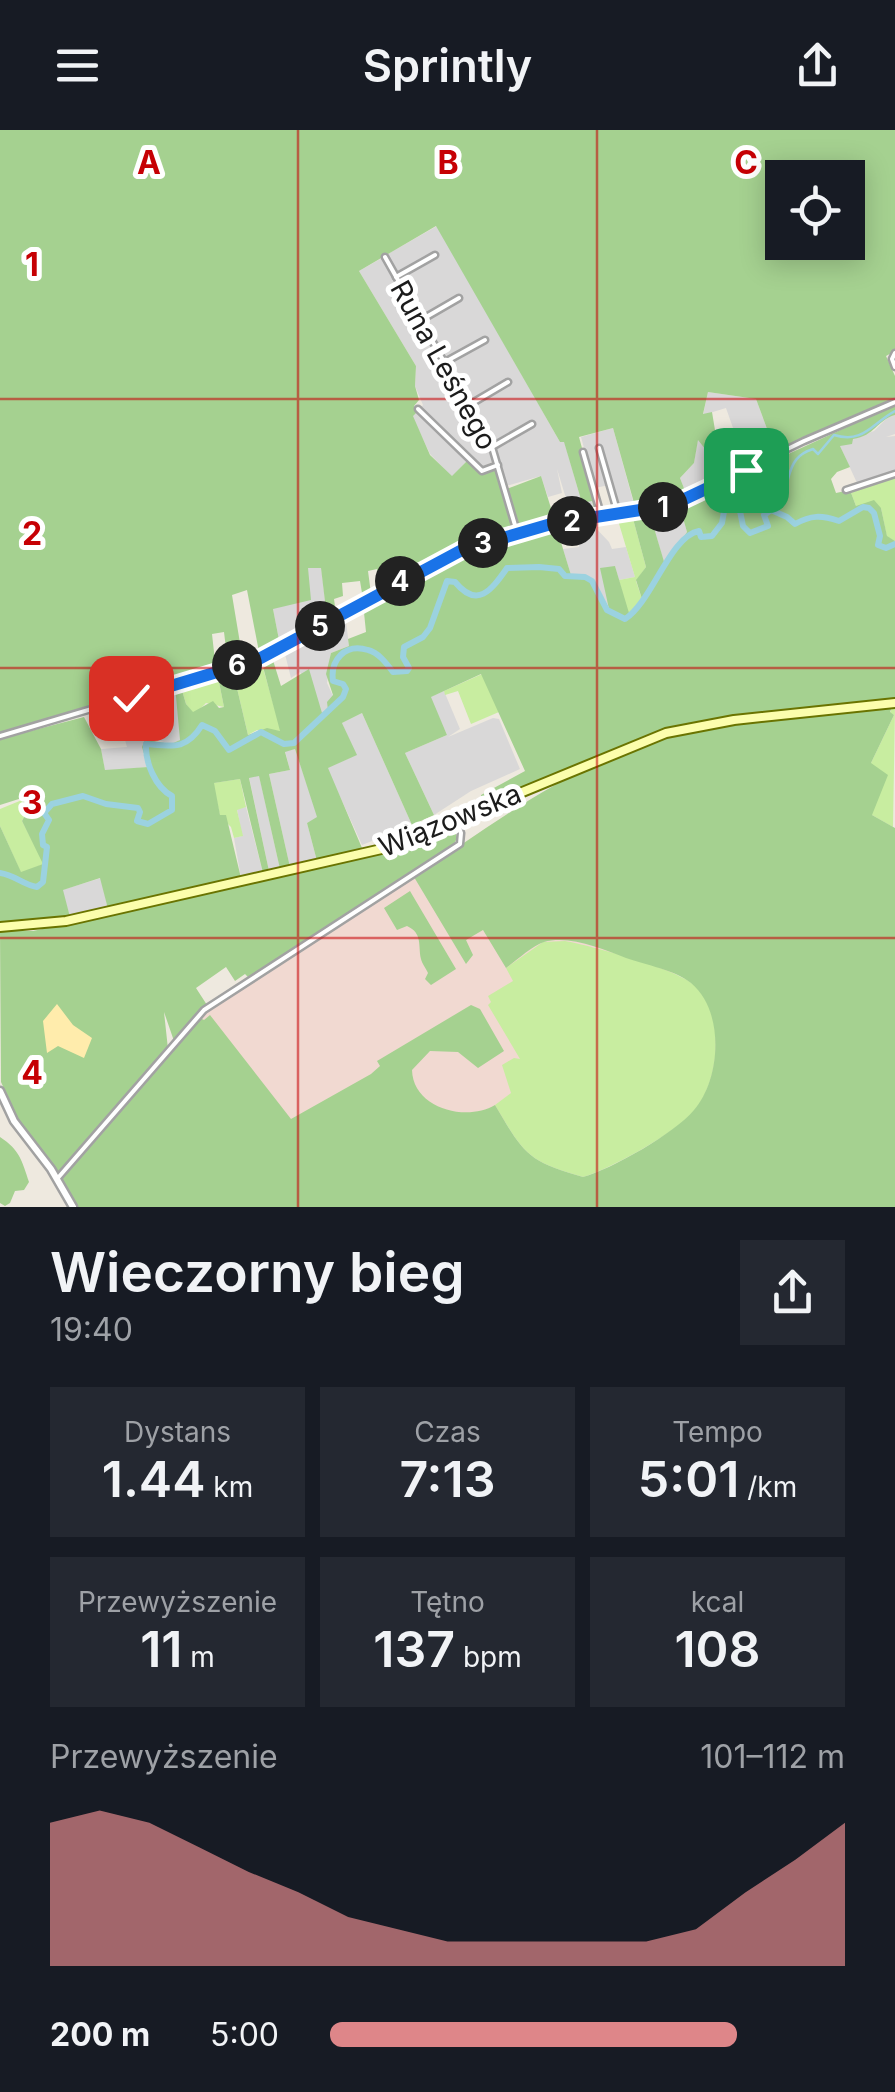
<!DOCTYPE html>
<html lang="pl">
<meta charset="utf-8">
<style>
body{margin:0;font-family:Inter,sans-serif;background:#242831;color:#f1f3f6;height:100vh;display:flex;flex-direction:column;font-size:38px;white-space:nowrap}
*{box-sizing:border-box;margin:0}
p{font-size:32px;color:#9ea1a6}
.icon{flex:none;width:55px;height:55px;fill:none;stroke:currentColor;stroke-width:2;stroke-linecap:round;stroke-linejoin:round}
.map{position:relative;height:1077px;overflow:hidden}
.panel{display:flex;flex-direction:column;background:#171b24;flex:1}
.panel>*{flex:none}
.controls{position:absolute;left:765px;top:30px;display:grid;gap:20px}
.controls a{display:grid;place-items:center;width:100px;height:100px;border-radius:0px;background:#171b24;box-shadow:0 5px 25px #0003;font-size:50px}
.pin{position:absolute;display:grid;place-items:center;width:85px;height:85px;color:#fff;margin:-42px;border-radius:20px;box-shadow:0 5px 15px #0006}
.km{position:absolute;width:50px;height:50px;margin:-25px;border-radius:50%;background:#222;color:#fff;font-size:28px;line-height:50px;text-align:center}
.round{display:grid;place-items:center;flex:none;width:105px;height:105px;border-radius:0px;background:#242831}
.overview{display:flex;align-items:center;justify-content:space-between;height:170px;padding:0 50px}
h1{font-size:55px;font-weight:600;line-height:75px}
.metrics{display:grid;grid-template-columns:repeat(3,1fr);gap:15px;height:170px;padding:10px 50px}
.metrics div{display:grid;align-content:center;border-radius:0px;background:#242831;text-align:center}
.metrics b{font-size:50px;font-weight:600}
.metrics small{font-size:28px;font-weight:400}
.metrics p{font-size:28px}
.chart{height:280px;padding:20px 50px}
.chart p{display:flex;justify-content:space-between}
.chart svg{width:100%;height:180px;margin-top:10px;fill:#de8689;opacity:.7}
ul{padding:0 50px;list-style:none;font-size:32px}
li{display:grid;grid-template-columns:160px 120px 1fr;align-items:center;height:75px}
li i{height:25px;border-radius:12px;background:#de8689}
header{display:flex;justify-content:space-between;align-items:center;height:130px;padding:0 50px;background:#171b24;font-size:45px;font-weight:600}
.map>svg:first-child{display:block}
</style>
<header><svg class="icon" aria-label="menu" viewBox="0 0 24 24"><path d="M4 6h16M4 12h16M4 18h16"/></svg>Sprintly<svg class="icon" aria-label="share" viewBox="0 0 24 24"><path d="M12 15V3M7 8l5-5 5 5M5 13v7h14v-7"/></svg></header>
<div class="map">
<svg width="895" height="1077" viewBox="0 0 895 1077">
<rect width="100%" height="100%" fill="#eee9df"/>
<!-- residential -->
<g fill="#d9d8d8">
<polygon points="437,96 560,312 564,311 582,373 592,370 596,385 572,388 557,339 562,363 548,367 541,346 506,356 495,317 471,275 510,253 507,251 470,272 447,232 484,208 446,229 425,195 426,188 460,166 421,187 399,148 437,126 398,145 386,125"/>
<polygon points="382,128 491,318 494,331 480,338 420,279 423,275 415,256 416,236 359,141"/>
<polygon points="708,262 756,269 776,323 746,335 726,278 703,285"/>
<polygon points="418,281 468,330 452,347 430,324 412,286"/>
<polygon points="895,285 895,304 886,307 895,306 895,343 858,355 839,314 874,301 888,287"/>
<polygon points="613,298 635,378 618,381 609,355 595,358 581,307"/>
<polygon points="698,308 710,324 736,315 743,336 687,366 680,348 694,333"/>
<polygon points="679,374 687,402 665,436 649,381"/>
<polygon points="588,390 609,412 612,419 626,417 635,447 619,450 615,436 610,479 597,456 571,445 563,419 579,417 573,393"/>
<polygon points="318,410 326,479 330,485 280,515 273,479 304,415"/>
<polygon points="345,483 349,516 331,523 327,553 333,566 328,580 321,584 300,542 291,548 284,520 294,515 294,511 316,502"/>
<polygon points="175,556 181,610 171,614 157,610 143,623 148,637 105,641 101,619 127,617 123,603 117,605 107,579"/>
<polygon points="444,561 460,599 448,607 493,588 499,589 520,639 471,661 434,685 405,623 447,605 430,567"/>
<polygon points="362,583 412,695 362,715 327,638 356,625 342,593"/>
<polygon points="295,619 318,688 307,693 317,731 290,737 269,644 290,640 285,621"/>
<polygon points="259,645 280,739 269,741 249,647"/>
<polygon points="246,677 263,743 241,748 234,708 242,706 237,679"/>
<polygon points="101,748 108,779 70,787 62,760"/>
</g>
<!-- military -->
<polygon fill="#f1d9d1" points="503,687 778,938 78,1077 199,887 209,878 211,880"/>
<!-- grass -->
<g fill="#c8eda0">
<polygon points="895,345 895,411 887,407 881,378 856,376 850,360"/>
<polygon points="632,385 646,437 636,451 642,469 628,484 619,450 635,447 617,387"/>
<polygon points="261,531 281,601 257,600 248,605 232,537"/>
<polygon points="217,542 224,577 206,573 197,582 192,582 186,574 181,557"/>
<polygon points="482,544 499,582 471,594 458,561 445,565 444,561"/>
<polygon points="892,577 895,577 893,697 872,685 871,633 894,585 890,583"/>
<polygon points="240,649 246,677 237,680 243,706 234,708 231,697 220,686 213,653"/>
<polygon points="22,670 25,685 22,691 44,734 21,743 0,696 0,679"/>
<path d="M 565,811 C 592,816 669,837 690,852 C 726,878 721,948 695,980 C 677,1002 611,1039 583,1047 C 527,1031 524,1024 495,975 L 511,963 L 502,935 L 514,928 L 520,929 L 488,875 L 491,872 L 488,866 L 513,851 L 506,838 L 543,812 Z"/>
</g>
<!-- forest -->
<g fill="#a5d190" fill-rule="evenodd">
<path d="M 0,0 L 895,0 L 895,221 L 886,226 L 895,246 L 895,269 L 776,323 L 756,269 L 708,262 L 703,284 L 712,282 L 715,300 L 724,319 L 710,325 L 698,310 L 694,333 L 680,348 L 687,366 L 671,373 L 636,380 L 613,298 L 579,307 L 600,385 L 596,385 L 592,371 L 582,373 L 564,312 L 560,312 L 436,96 L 359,141 L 416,236 L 415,256 L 419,270 L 414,276 L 418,281 L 413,286 L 430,325 L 452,346 L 468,330 L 483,344 L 496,339 L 515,401 L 462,419 L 380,460 L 377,439 L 368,441 L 371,464 L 363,469 L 360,451 L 342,453 L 343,466 L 334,469 L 336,484 L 332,486 L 326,480 L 321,438 L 308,438 L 311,470 L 273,479 L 280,515 L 260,527 L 247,460 L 232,465 L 243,531 L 228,535 L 224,502 L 212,504 L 216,540 L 0,603 ZM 782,48 L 848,48 L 848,112 L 782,112 Z"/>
<path d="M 895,275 L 895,285 C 877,290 875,306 853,309 L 852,314 L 840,316 L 850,337 L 837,342 L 831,349 L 836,363 L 850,360 L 856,376 L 874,370 L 881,378 L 887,406 L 895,411 L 895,568 L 734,586 L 663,600 L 483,674 L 481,665 L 525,641 L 481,544 L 431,567 L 447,605 L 405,623 L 434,685 L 412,695 L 362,583 L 342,593 L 357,625 L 328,638 L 362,718 L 317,731 L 307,693 L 317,687 L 295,619 L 285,622 L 290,640 L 269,644 L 290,737 L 280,739 L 259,646 L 249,648 L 269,741 L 263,743 L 240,649 L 214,653 L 220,685 L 226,685 L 241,748 L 108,779 L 100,748 L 63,760 L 70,787 L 0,793 L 0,696 L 21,742 L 43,734 L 22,691 L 25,685 L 22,668 L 0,675 L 0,609 L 84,587 L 101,619 L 105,640 L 148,637 L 142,617 L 145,610 L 171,614 L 180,610 L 175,556 L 209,545 L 181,557 L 186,574 L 193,582 L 213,571 L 219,578 L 224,577 L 217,542 L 232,537 L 248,605 L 267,598 L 280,601 L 262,533 L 272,527 L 281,556 L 309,539 L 322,583 L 328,580 L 327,572 L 333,565 L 326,544 L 331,523 L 349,516 L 348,509 L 366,502 L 363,473 C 425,438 486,410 556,396 L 571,445 L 591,448 L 609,479 L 600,438 L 615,436 L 629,483 L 642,469 L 636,450 L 646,437 L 632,385 L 649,381 L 665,435 L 687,402 L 679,374 Z"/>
<polygon points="541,346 555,391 518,400 507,359"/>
<path d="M 892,577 L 890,582 L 894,585 L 871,633 L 888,645 L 872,685 L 895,698 L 895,1077 L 78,1077 L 61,1047 L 200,888 L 204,890 L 210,885 L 291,989 L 371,944 L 380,936 L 377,931 L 471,875 L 480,879 L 504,921 L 478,938 L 458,922 L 430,921 L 412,940 C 413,979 467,992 495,975 C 524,1024 527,1031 583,1047 C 612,1039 675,1003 694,980 C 721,949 725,881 691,853 C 675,840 646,835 626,828 C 602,819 570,805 544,812 C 532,816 517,830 506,838 L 483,800 L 466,810 L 473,825 L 466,834 L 414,747 C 493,694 568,637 658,609 C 732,586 815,585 892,577 Z"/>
<polygon points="454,695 457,708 453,716 248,847 245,844 235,851 226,837 196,858 207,875 174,911 164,882 168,919 57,1043 20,994 1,952 0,801 33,801 373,726"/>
<path d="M 410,761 L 456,839 L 431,855 L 425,849 L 428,843 C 426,838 422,834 421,829 C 418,816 423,803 407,796 L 397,800 L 384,778 Z"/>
<path d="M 0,1007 C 20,1020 22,1031 29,1052 L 24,1060 L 15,1061 L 10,1073 L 5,1076 L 0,1073 Z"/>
</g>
<!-- sand -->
<polygon fill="#ffecac" points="57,874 73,895 92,908 84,928 58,916 47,923 43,891"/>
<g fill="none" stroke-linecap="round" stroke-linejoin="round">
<!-- stream -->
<path stroke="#9bd2e0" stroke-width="2.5" d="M 738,371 L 775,351 L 780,354 L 788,349 C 792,333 797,324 813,319 L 818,324 L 834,305 C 864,314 872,293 895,281"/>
<!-- river -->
<path stroke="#9bd2e0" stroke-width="6" d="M 0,743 C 15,745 23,755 37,757 L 43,752 L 47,717 L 43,715 L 42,704 L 49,690 L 44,683 L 52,674 L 83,666 L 106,674 L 138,678 L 140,682 L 137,691 L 148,694 L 172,680 L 172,666 C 155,657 145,632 146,614 C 171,616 186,621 202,595 L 215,601 L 229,620 L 261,602 L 284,614 L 294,613 L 343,567 L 346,559 L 343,554 L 333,551 C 330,530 345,513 368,520 C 378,522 387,534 393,542 L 407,541 L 409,538 L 403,527 L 404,517 L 423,507 L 430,498 L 447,451 L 455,452 C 478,480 492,459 507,438 L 539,437 L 559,439 L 565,446 L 585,447 L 592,451 L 607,480 L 625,489 C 652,472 670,406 699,401 L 701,407 L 712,406 L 722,393 L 725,376 L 738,371 L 743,396 L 750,403 L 768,396 L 764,385 L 771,380 L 787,387 L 795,394 C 811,385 821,385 839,391 L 863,377 L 869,378 L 874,383 L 880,406 L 878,415 L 886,418 L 895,414"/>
<!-- minor casing -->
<g stroke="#a2a2a2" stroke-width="9">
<g id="minor">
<polyline points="385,127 492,317 517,402"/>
<polyline points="396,147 435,125"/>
<polyline points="421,190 459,168"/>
<polyline points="895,223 892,229 895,237"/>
<polyline points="445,232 485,210"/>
<polyline points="469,275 508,252"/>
<polyline points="418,279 482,341 498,335"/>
<polyline points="492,317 532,294"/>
<polyline points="599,318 618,384"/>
<polyline points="583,322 601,385"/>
<polyline points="846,360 895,344"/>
<polyline points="0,606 257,530 411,445 495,409 551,394 672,375 804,311 895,272"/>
<polyline points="57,1049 204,880 460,714 461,703 456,690"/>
</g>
</g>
<!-- tertiary casing -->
<g stroke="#a2a2a2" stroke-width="11">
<polyline id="tertiary" points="0,961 14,991 51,1039 73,1077"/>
</g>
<!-- secondary casing -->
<g stroke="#6a7400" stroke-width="12">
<polyline id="secondary" points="0,797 66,791 386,718 666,603 734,590 895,573"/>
</g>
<!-- minor -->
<use href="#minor" stroke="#fff" stroke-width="4"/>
<!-- tertiary -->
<use href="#tertiary" stroke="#fff" stroke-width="6"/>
<!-- secondary -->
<use href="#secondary" stroke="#fcfead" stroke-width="8"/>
</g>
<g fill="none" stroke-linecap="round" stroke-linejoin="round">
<!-- route casing -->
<g stroke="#fff" stroke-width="20">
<polyline id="route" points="131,568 257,530 462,420 551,394 672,375 746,340"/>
</g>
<!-- route -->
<use href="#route" stroke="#1a73e8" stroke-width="12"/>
</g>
<!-- grid -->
<path fill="none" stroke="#c60004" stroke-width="2.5" stroke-opacity="0.55" d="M 298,0 L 298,1077M 597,0 L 597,1077M 0,269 L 895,269M 0,538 L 895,538M 0,808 L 895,808"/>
<g text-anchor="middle" stroke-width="10" stroke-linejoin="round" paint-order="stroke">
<!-- street labels -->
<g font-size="28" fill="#1b1b1b" stroke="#fff">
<text transform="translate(444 235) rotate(61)" y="10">Runa Leśnego</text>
<text transform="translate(450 690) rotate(-22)" y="10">Wiązowska</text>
</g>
</g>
<g font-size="32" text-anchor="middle" font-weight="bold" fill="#c60004" stroke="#fff" stroke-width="10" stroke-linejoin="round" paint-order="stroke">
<text x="149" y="44">A</text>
<text x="448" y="44">B</text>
<text x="746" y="44">C</text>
<text x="32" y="146">1</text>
<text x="32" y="415">2</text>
<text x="32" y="684">3</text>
<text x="32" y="954">4</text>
</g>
</svg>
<div class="controls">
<a><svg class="icon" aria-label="locate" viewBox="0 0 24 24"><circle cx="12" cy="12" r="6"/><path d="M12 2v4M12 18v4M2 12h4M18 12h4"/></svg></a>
</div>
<div class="pin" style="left:746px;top:340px;background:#1e9e55"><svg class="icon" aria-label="arrive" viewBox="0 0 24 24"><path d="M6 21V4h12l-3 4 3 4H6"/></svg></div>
<div class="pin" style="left:131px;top:568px;background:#d93025"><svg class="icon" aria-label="check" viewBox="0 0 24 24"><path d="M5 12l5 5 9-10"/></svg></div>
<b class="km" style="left:663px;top:377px">1</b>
<b class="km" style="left:572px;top:391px">2</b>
<b class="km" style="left:483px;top:413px">3</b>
<b class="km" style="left:400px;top:451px">4</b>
<b class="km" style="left:320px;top:496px">5</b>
<b class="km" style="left:237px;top:535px">6</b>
</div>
<section class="panel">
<div class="overview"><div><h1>Wieczorny bieg</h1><p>19:40</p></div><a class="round"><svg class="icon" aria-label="share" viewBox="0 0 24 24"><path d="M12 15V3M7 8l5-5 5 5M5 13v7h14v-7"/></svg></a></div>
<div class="metrics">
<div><p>Dystans</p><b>1.44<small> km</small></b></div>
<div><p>Czas</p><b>7:13</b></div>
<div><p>Tempo</p><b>5:01<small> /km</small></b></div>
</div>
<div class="metrics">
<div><p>Przewyższenie</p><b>11<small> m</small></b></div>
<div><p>Tętno</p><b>137<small> bpm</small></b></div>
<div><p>kcal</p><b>108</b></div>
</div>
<div class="chart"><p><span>Przewyższenie</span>101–112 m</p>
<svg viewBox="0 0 160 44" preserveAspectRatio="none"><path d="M0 44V9L10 6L20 9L30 15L40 21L50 26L60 32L70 35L80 38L90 38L100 38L110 38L120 38L130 35L140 26L150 18L160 9V44z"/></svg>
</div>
<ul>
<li><b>200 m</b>5:00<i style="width:79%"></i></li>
</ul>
</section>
